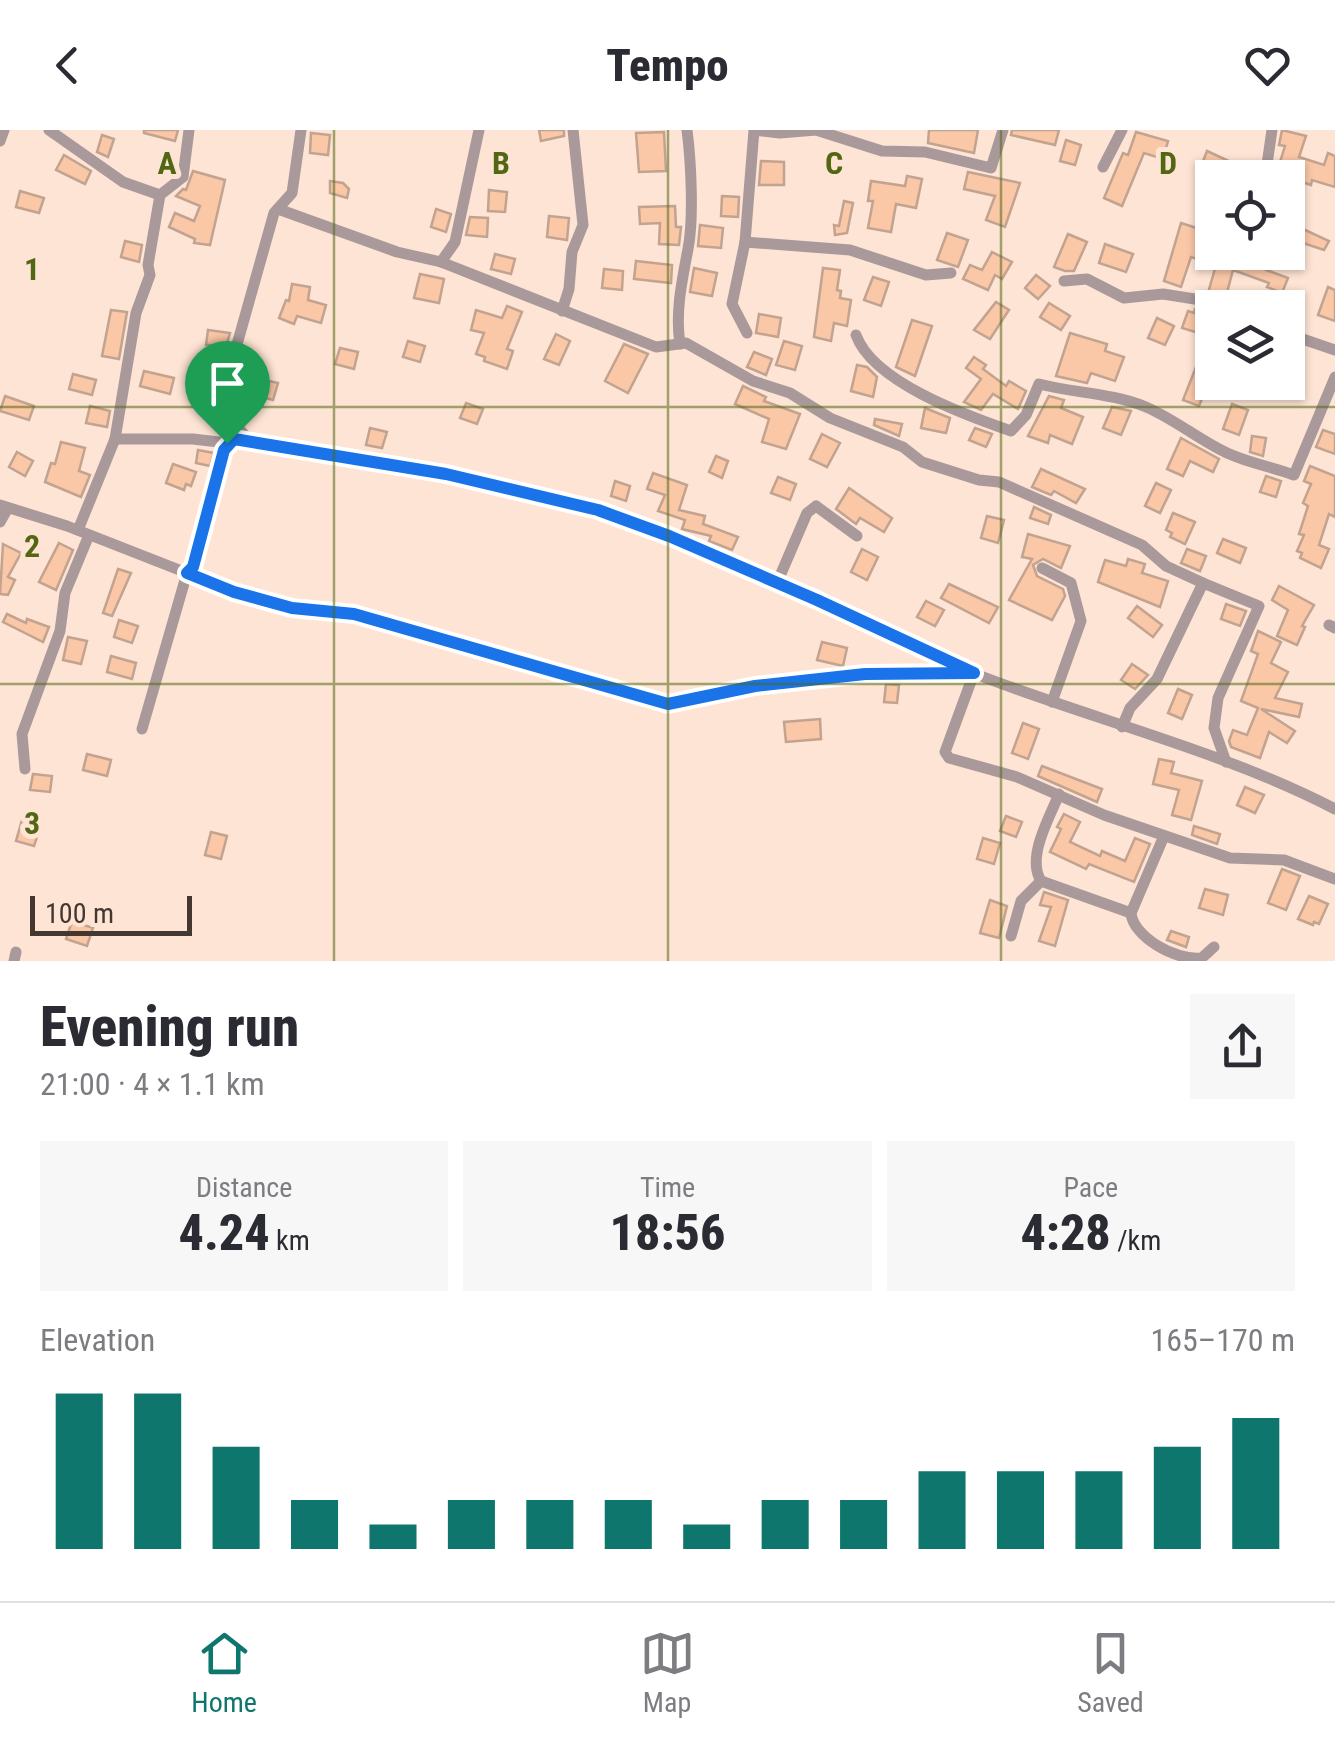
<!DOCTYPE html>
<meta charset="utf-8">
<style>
body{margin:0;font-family:"Roboto Condensed",sans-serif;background:#f7f7f7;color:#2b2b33;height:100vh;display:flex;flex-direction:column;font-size:38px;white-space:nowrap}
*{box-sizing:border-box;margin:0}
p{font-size:32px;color:#7c7c81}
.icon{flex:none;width:55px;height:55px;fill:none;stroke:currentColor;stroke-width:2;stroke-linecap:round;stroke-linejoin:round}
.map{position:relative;height:831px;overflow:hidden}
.side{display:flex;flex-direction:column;background:#fff;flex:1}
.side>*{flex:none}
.fabs{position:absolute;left:1195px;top:30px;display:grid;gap:20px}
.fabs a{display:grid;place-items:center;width:110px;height:110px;border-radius:0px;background:#fff;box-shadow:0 2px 8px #0004;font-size:50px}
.scale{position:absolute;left:30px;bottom:25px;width:162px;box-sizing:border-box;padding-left:10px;border:5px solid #43372f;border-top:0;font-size:28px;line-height:35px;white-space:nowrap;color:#43372f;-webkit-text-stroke:8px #fee4d4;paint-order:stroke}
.pin{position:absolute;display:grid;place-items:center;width:85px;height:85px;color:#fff;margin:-102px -42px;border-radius:50% 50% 50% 0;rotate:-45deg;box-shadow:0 0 10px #0007}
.pin .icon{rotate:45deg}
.round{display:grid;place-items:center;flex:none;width:105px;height:105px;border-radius:0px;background:#f7f7f7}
.summary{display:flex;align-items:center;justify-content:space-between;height:170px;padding:0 40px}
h1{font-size:55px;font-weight:800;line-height:75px}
.figures{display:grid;grid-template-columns:repeat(3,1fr);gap:15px;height:170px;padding:10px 40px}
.figures div{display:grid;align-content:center;border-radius:0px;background:#f7f7f7;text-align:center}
.figures b{font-size:50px;font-weight:800}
.figures small{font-size:28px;font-weight:400}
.figures p{font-size:28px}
.chart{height:280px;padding:20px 40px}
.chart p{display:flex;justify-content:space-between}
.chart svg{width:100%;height:180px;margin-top:10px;stroke:#0f766e;stroke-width:6}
header{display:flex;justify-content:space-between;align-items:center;height:130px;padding:0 40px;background:#fff;font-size:45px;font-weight:800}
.tab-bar{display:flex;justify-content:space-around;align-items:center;height:140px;border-top:2px solid #e1e1e2;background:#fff;font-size:28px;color:#7c7c81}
.tab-bar a{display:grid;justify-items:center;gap:5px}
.tab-bar .active{color:#0f766e}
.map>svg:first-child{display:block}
</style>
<header><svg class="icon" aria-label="back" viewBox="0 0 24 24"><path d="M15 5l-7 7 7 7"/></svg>Tempo<svg class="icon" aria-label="heart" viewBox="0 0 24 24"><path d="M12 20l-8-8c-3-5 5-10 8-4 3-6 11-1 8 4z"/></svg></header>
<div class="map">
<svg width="1335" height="831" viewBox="0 0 1335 831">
<rect width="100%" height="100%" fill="#fee4d4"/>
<!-- building -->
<g fill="#fac7a7" stroke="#c2a390" stroke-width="2.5">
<polygon points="144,0 178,0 175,11 144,3"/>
<polygon points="539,0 564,0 564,6 541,11"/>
<polygon points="929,0 978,0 974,23 928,13"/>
<polygon points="1012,0 1059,0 1055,15 1011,5"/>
<polygon points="1282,0 1306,6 1299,27 1324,35 1328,23 1335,26 1335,57 1312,50 1311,55 1290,48 1275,48 1285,16 1279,15"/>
<polygon points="664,2 666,41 639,42 636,3"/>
<polygon points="1136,2 1168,11 1163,29 1144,23 1122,76 1104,68 1123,23 1128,25"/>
<polygon points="311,3 330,5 328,25 310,23"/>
<polygon points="102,5 114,9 108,27 97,22"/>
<polygon points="1066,10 1081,15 1075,35 1060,31"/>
<polygon points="1207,21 1233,33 1257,40 1256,48 1214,48 1199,42"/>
<polygon points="64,25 91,41 85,54 56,40"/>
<polygon points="761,31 784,32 784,55 759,55"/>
<polygon points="193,41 225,50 210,115 194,113 195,109 169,97 175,83 194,91 200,76 176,66 183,59 186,60"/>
<polygon points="968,42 1020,53 1005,97 986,90 995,66 964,59"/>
<polygon points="907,46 922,49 916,78 896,74 891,102 868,98 873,71 868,71 871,51 905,56"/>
<polygon points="330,51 343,53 349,59 347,68 330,63"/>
<polygon points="489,60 507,62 505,82 488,81"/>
<polygon points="20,61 44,68 39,83 16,77"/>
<polygon points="722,66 739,67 738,87 721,86"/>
<polygon points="844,71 853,73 847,103 835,105 834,95 839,96"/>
<polygon points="675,76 676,97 681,97 679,115 659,114 660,93 640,94 639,77"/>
<polygon points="436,79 451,84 446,102 431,97"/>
<polygon points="549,86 569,88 567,110 547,107"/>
<polygon points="470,87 488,88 487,107 466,105"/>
<polygon points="1288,92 1329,111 1324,120 1288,108"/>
<polygon points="1181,93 1212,103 1212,122 1272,122 1266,140 1288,148 1282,163 1267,157 1269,153 1233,140 1225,170 1208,163 1216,135 1191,127 1181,157 1164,151"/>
<polygon points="700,95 723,98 721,118 698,116"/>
<polygon points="947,103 968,110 958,137 937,130"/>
<polygon points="1068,104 1087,112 1074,141 1065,141 1054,137"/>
<polygon points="125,111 142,115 139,132 121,127"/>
<polygon points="1105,114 1133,124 1126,142 1099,133"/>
<polygon points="992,122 1012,132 1002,149 995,145 988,160 963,149 970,135 982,140"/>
<polygon points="495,124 515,129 511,144 491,139"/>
<polygon points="636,131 672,135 671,153 634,149"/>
<polygon points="694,138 717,143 712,166 690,162"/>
<polygon points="823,138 840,140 837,160 841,161 840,168 851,170 847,196 834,193 831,211 814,207"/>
<polygon points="604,139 623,141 622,160 602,158"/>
<polygon points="420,144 444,149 439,173 414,168"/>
<polygon points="1036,145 1050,156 1038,169 1025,158"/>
<polygon points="873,147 889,152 881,176 864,170"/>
<polygon points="292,154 310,157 308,170 326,175 321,193 297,186 294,194 279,188 286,170 289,171"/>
<polygon points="1328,157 1335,160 1335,191 1318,185"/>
<polygon points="996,172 1009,180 990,209 974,200"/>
<polygon points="1049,173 1070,186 1061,200 1040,187"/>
<polygon points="507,176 522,182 507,219 513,221 507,239 484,231 485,227 476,224 484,203 471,200 476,180 502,188"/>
<polygon points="1195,179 1206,182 1204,187 1210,189 1205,205 1182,198 1188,181 1194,183"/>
<polygon points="111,180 127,182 119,229 102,226"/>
<polygon points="759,184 781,188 778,207 756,203"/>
<polygon points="1157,188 1174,196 1165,215 1148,208"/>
<polygon points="912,190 932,196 915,246 896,237"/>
<polygon points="208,200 230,203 217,246 202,242 210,215 206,215"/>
<polygon points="1070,203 1107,214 1105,221 1124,227 1115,251 1091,243 1087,253 1056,246"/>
<polygon points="556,204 570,211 559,235 544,229"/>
<polygon points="408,211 425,216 420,232 403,227"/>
<polygon points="784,211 802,216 795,240 776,235"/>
<polygon points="624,214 648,224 628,263 605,251"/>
<polygon points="340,218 358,222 354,239 335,234"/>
<polygon points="754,222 772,229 766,245 747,237"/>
<polygon points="974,227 986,235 983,239 1006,256 1009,251 1026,261 1018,279 993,264 981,280 964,272 981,249 966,238"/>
<polygon points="857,235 867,237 877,247 873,267 851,261"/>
<polygon points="1196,237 1212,244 1199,276 1183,270"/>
<polygon points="144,241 174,248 170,264 140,256"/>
<polygon points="73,244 96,250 92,265 69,259"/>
<polygon points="251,247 278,253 273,270 247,263"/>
<polygon points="1288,247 1299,251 1294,265 1280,261 1282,252 1288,252"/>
<polygon points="743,256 766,267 764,271 800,284 786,319 762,312 769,289 735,274"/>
<polygon points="5,266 34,276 29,290 0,281"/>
<polygon points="1049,266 1064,270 1061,278 1083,287 1072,314 1050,305 1048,313 1028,306"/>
<polygon points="466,273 483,279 477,294 460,288"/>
<polygon points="1232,274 1248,280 1239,305 1223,299"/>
<polygon points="90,276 110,281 107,297 86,293"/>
<polygon points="1112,277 1131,281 1121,305 1103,298"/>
<polygon points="925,278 950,288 946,303 921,298"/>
<polygon points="875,289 902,294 899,306 874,295"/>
<polygon points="370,298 387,302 382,318 366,315"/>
<polygon points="975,298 992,304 986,317 969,310"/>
<polygon points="1323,300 1335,304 1335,324 1316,317"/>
<polygon points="822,304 840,313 827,337 810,329"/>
<polygon points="1252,306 1266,308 1263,326 1250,322"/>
<polygon points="1181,308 1219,329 1213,342 1190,331 1183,346 1167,339"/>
<polygon points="61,312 85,318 79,341 90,345 81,367 45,352 51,333 55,334"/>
<polygon points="198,320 214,323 210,336 196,333"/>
<polygon points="17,322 33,331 25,346 9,337"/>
<polygon points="716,326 728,331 722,348 709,342"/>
<polygon points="173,334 196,342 191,356 186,354 184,360 166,353"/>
<polygon points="1310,336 1335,346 1335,387 1329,384 1319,415 1329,419 1321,438 1300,428 1302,423 1297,421 1304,405 1299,404 1308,376 1303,373 1311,354 1304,351"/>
<polygon points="1041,339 1085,359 1076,373 1054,361 1051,365 1032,357"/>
<polygon points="653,343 687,355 679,380 705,386 703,394 738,407 732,420 709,411 711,406 682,399 685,390 658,381 665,365 647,359"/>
<polygon points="1266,346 1281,351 1276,367 1260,362"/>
<polygon points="778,347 796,354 790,370 771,363"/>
<polygon points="615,351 630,356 626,371 611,366"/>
<polygon points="1156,353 1171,360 1160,383 1145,376"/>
<polygon points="849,358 892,388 884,402 860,388 856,394 836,379"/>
<polygon points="1034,377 1051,385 1048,394 1030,388"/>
<polygon points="1173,383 1195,392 1185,414 1170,407 1172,403 1166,400"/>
<polygon points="987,386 1004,390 998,413 981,408"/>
<polygon points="1028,404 1070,416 1061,438 1043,429 1033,435 1037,446 1063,459 1065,466 1052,490 1009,470 1032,429 1022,427"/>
<polygon points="1223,409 1246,418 1240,433 1217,423"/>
<polygon points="59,413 73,420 56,460 39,452"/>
<polygon points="3,414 21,423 8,447 15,450 8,465 0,464"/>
<polygon points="862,419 878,427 867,450 851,442"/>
<polygon points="1187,419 1206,426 1200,441 1181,433"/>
<polygon points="1128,429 1145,434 1142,443 1168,451 1160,477 1098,452 1105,430 1126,436"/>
<polygon points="118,439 131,443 112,486 103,483"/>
<polygon points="949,454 998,477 989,493 941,468"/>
<polygon points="1279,456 1314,475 1302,496 1305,497 1297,515 1277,506 1288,480 1272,470"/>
<polygon points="926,471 944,480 935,496 917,487"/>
<polygon points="1226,474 1246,481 1240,496 1221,489"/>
<polygon points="1137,476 1162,495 1153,507 1128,488"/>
<polygon points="7,484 26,493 27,489 49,497 43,512 3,492"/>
<polygon points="119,490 138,496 132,513 114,507"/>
<polygon points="1258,501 1281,512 1271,533 1288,542 1275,568 1302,574 1299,587 1261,579 1295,601 1287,613 1269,602 1260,628 1231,617 1229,611 1233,600 1247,605 1258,578 1241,571 1258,524 1251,521"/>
<polygon points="68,507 87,511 81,534 63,530"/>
<polygon points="822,512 847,518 843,536 817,530"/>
<polygon points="111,526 136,533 132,549 107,542"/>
<polygon points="1132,534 1148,545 1135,559 1121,550"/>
<polygon points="886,554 899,555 897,573 884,572"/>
<polygon points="1178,559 1192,565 1182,589 1168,583"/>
<polygon points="820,589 821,609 786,612 784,592"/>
<polygon points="1023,593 1039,599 1028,629 1012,623"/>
<polygon points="87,624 111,630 107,646 83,640"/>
<polygon points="1159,629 1174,632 1171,643 1202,651 1191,690 1172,685 1179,660 1153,654"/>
<polygon points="1042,636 1102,659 1097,672 1038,646"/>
<polygon points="33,644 52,646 50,662 30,660"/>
<polygon points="1245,657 1264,665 1255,683 1237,675"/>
<polygon points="1064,684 1080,692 1070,712 1100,726 1102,721 1125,731 1135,708 1150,714 1134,752 1089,734 1086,739 1050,722 1061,699 1057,697"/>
<polygon points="1006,686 1022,692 1016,707 1000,701"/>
<polygon points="22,690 41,695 34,716 16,711"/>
<polygon points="1194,696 1220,704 1217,714 1192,705"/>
<polygon points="211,702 227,706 221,729 205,725"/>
<polygon points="983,708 1000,713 994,734 977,729"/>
<polygon points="1282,739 1300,746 1286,780 1268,773"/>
<polygon points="1205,759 1228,765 1223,785 1199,778"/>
<polygon points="1044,762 1068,770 1055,816 1039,811 1051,777 1040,775"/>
<polygon points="1309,766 1328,774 1319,794 1314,792 1313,795 1298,789"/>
<polygon points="990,770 1007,776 999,808 980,803"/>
<polygon points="72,791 93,798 87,816 66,809"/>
<polygon points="1171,801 1189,807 1186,817 1167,810"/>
</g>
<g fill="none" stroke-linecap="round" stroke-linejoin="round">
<!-- minor -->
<g stroke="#aa999b" stroke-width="11">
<polyline points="49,0 123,52 160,65 148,135 150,145 136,183 115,309 78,400"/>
<polyline points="0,11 4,0"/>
<polyline points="1103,37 1122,0"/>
<polyline points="1265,48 1272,0"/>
<polyline points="160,65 183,47 189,0"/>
<polyline points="278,79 397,122 441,132 656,217 686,213 753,251 790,263 830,288 903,317 922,332 979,350 999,352 1142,415 1166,436 1203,453"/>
<polyline points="745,112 850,120 926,145 951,143"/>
<polyline points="441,132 455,112 479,0"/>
<polyline points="1064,151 1087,149 1124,168 1163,164 1201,170 1220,178"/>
<polyline points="562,181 569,159 572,122 583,95 573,0"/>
<polyline points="747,203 732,174 745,112 754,0 780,3 816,0 882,21 925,22 991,38 1003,0"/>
<polyline points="1288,204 1335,220"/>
<path d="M 856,205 C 873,252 965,285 1011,301 L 1026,285 L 1039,254 C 1074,263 1112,263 1146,277 C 1176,290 1199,310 1227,323 C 1249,333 1272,337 1294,345 L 1335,247"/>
<path d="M 680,214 C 675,182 682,151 688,119 C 694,89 691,31 687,0"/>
<polyline points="115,309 193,309 227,313"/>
<polyline points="249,310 222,280 233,249 236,218 274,83 292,63 301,0"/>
<path d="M 0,375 L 67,396 L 187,443 L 193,437 L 224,320 L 230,311 L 249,310 C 365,330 484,347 598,380 C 729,419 847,493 973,543 C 1093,590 1221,620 1335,679"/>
<polyline points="0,392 8,378"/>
<polyline points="1042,438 1071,453 1081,491 1052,572"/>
<polyline points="777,453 807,383 816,376 857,406"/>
<polyline points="1329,495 1335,498"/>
<polyline points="1122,597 1130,578 1157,549 1203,453 1259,476 1218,568 1214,598 1226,632"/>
<polyline points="142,599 187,443 234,462 292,478 354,484 668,574 755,556 865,544 974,543 945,622 949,628 1017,647 1104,685 1230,728 1284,730 1335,749"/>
<polyline points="25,639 22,604 60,501 65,463 89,405"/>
<path d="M 1059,664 C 1050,687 1026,727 1041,751 L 1131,783"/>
<path d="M 1164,706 L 1131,783 C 1133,807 1176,831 1201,828 C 1204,827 1211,819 1214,817"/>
<polyline points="1011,806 1021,771 1041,751"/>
<polyline points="14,831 16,822"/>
</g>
</g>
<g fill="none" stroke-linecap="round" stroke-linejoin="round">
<!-- route casing -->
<g stroke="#fff" stroke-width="20">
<polygon id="route" points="234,309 446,344 598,380 669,406 817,470 974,543 865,544 755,556 668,574 354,484 292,478 234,462 187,443 193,437 224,320"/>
</g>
<!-- route -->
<use href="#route" stroke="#1a73e8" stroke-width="12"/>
</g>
<!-- grid -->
<path fill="none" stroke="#526714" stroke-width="2.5" stroke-opacity="0.55" d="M 334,0 L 334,831M 668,0 L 668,831M 1001,0 L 1001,831M 0,277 L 1335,277M 0,554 L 1335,554"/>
<g font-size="32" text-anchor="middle" font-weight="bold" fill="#526714" stroke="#fee4d4" stroke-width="10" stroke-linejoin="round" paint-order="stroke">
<text x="167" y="44">A</text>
<text x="501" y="44">B</text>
<text x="834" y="44">C</text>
<text x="1168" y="44">D</text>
<text x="32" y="150">1</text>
<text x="32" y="427">2</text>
<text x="32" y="704">3</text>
</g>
</svg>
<div class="fabs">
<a><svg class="icon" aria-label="locate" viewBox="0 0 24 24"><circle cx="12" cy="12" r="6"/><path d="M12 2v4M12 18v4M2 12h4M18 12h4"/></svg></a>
<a><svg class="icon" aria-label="layers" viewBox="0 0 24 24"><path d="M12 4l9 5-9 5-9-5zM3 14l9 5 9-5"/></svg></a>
</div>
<div class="scale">100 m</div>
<div class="pin" style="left:227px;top:313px;background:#1e9e55"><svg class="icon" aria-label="arrive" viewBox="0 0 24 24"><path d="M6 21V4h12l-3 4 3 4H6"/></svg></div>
</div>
<section class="side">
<div class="summary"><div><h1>Evening run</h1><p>21:00 · 4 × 1.1 km</p></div><a class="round"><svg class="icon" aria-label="share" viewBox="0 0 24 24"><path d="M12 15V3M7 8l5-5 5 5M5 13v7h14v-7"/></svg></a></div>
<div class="figures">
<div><p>Distance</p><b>4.24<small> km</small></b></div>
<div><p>Time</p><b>18:56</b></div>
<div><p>Pace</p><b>4:28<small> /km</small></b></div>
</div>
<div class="chart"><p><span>Elevation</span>165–170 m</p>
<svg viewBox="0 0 160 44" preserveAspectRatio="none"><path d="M5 44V6M15 44V6M25 44V19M35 44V32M45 44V38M55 44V32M65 44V32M75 44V32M85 44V38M95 44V32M105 44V32M115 44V25M125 44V25M135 44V25M145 44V19M155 44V12"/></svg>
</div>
</section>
<nav class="tab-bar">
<a class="active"><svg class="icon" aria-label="home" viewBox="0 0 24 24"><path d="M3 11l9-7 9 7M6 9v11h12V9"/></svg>Home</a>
<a><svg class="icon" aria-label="map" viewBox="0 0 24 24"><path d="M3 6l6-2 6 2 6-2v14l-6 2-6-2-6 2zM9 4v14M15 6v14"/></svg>Map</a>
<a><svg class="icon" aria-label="saved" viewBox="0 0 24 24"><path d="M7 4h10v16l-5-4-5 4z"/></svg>Saved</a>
</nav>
